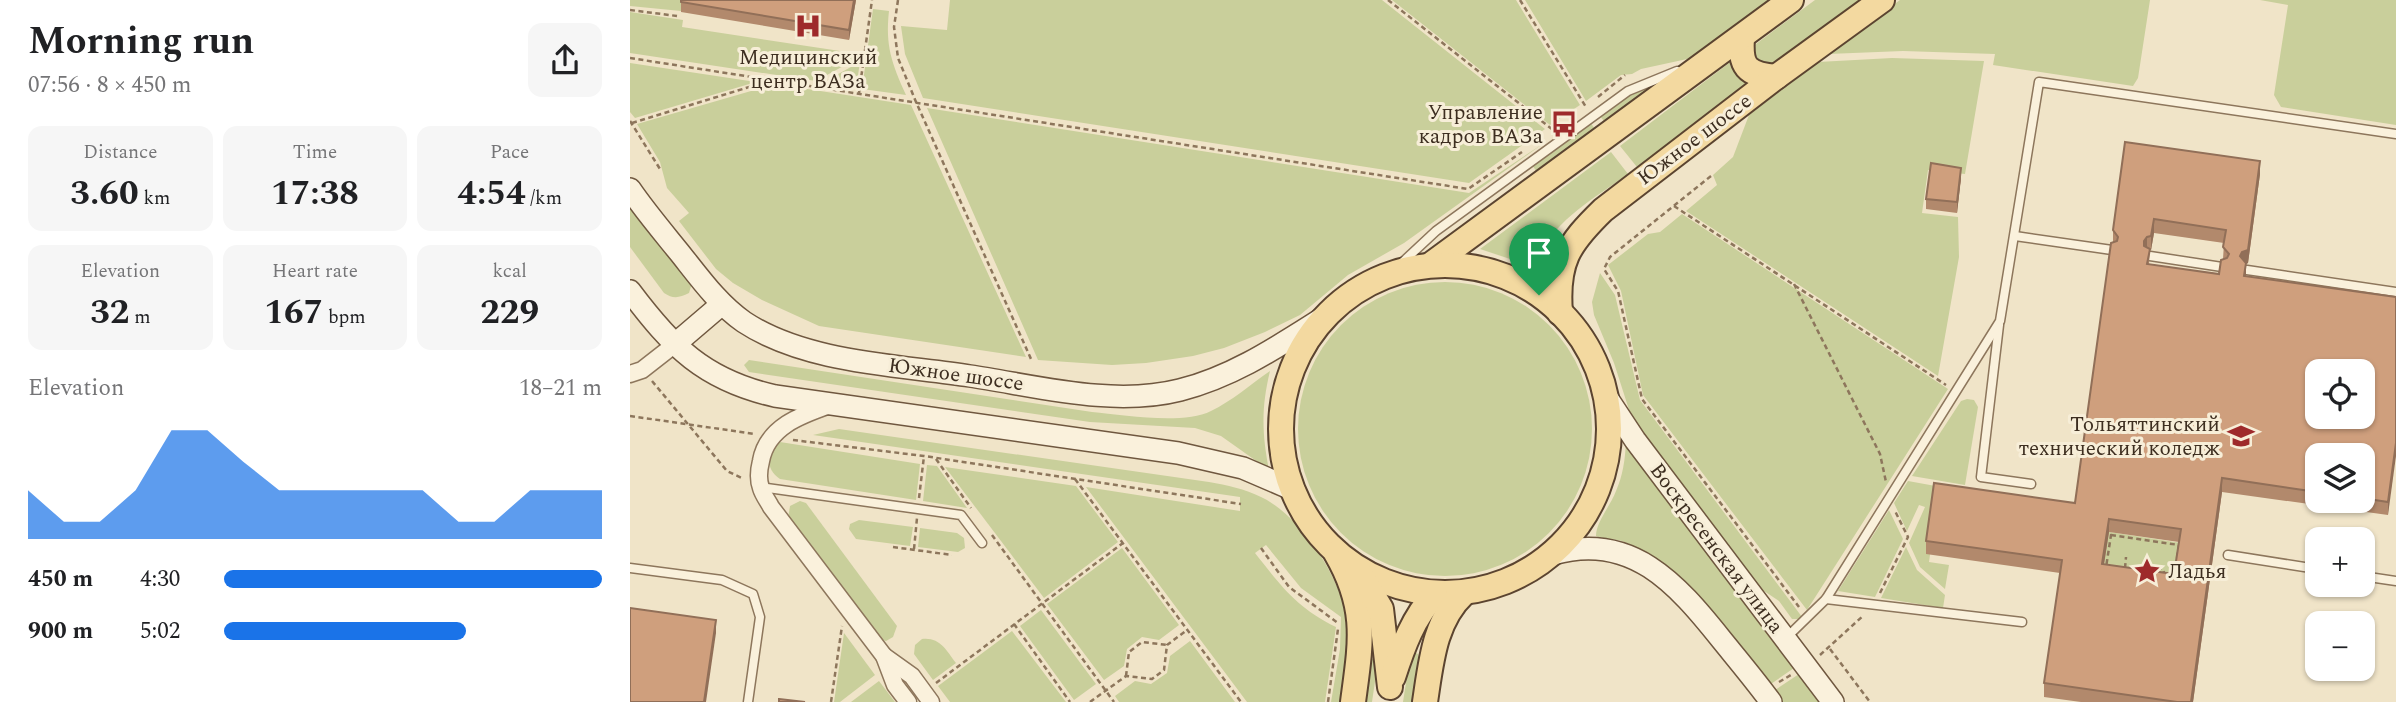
<!DOCTYPE html>
<meta charset="utf-8">
<style>
body{margin:0;font-family:Spectral,serif;background:#f6f6f6;color:#202124;height:100vh;display:flex;flex-direction:column;font-size:26px;white-space:nowrap}
*{box-sizing:border-box;margin:0}
p{font-size:23px;color:#757577}
.icon{flex:none;width:38px;height:38px;fill:none;stroke:currentColor;stroke-width:2;stroke-linecap:round;stroke-linejoin:round}
.map{position:relative;flex:1;overflow:hidden}
.sheet{display:flex;flex-direction:column;background:#fff;width:630px}
.sheet>*{flex:none}
.buttons{position:absolute;left:1675px;top:359px;display:grid;gap:14px}
.buttons a{display:grid;place-items:center;width:70px;height:70px;border-radius:14px;background:#fff;box-shadow:0 2px 5px #0004;font-size:35px}
.pin{position:absolute;display:grid;place-items:center;width:60px;height:60px;color:#fff;margin:-72px -30px;border-radius:50% 50% 50% 0;rotate:-45deg;box-shadow:0 0 7px #0007}
.pin .icon{rotate:45deg}
.round{display:grid;place-items:center;flex:none;width:74px;height:74px;border-radius:14px;background:#f6f6f6}
.overview{display:flex;align-items:center;justify-content:space-between;height:119px;padding:0 28px}
h1{font-size:38px;font-weight:700;line-height:52px}
.metrics{display:grid;grid-template-columns:repeat(3,1fr);gap:10px;height:119px;padding:7px 28px}
.metrics div{display:grid;align-content:center;border-radius:14px;background:#f6f6f6;text-align:center}
.metrics b{font-size:35px;font-weight:700}
.metrics small{font-size:19px;font-weight:400}
.metrics p{font-size:19px}
.chart{height:196px;padding:14px 28px}
.chart p{display:flex;justify-content:space-between}
.chart svg{width:100%;height:126px;margin-top:7px;fill:#1a73e8;opacity:.7}
ul{padding:0 28px;list-style:none;font-size:23px}
li{display:grid;grid-template-columns:112px 84px 1fr;align-items:center;height:52px}
li i{height:18px;border-radius:9px;background:#1a73e8}
main{display:flex;flex:1;min-height:0}
.map>svg:first-child{display:block}
</style>
<main>
<section class="sheet">
<div class="overview"><div><h1>Morning run</h1><p>07:56 · 8 × 450 m</p></div><a class="round"><svg class="icon" aria-label="share" viewBox="0 0 24 24"><path d="M12 15V3M7 8l5-5 5 5M5 13v7h14v-7"/></svg></a></div>
<div class="metrics">
<div><p>Distance</p><b>3.60<small> km</small></b></div>
<div><p>Time</p><b>17:38</b></div>
<div><p>Pace</p><b>4:54<small> /km</small></b></div>
</div>
<div class="metrics">
<div><p>Elevation</p><b>32<small> m</small></b></div>
<div><p>Heart rate</p><b>167<small> bpm</small></b></div>
<div><p>kcal</p><b>229</b></div>
</div>
<div class="chart"><p><span>Elevation</span>18–21 m</p>
<svg viewBox="0 0 160 44" preserveAspectRatio="none"><path d="M0 44V27L10 38L20 38L30 27L40 6L50 6L60 17L70 27L80 27L90 27L100 27L110 27L120 38L130 38L140 27L150 27L160 27V44z"/></svg>
</div>
<ul>
<li><b>450 m</b>4:30<i style="width:100%"></i></li>
<li><b>900 m</b>5:02<i style="width:64%"></i></li>
</ul>
</section>
<div class="map">
<svg width="1766" height="702" viewBox="0 0 1766 702">
<rect width="100%" height="100%" fill="#f0e4c8"/>
<!-- green -->
<g fill="#c9cf9b">
<polygon points="0,0 52,0 51,11 0,6"/>
<polygon points="320,0 752,0 915,129 839,183 293,98 275,54 271,26 317,30"/>
<polygon points="762,0 886,0 950,105 920,125"/>
<polygon points="895,0 1145,0 1071,56 1011,69 1002,74 991,75 956,101"/>
<polygon points="1185,0 1231,0 1138,69 1133,70 1120,53 1122,47"/>
<polygon points="1270,0 1520,0 1508,78 1503,86 1363,65 1365,54 1273,51 1198,54"/>
<polygon points="1630,0 1766,0 1766,125 1651,107 1644,95 1658,5"/>
<path d="M 243,9 L 259,11 C 255,46 262,64 276,95 L 232,89 Z"/>
<polygon points="0,12 53,20 52,27 230,54 230,57 186,81 0,53"/>
<polygon points="1107,57 1123,81 1007,167 990,146"/>
<polygon points="1262,58 1354,61 1335,174 1298,170 1292,213 1328,217 1329,257 1308,376 1056,211 1087,185 1083,175 1103,157 1119,115 1188,62"/>
<polygon points="230,62 226,88 192,83"/>
<polygon points="0,63 126,82 5,118 0,112"/>
<polygon points="145,84 281,105 396,357 189,326 132,300 103,283 86,269 49,221 59,213 37,188 30,162 7,124"/>
<polygon points="1026,84 974,121 969,115 999,93"/>
<polygon points="297,108 839,193 914,143 774,243 718,275 670,315 635,332 594,348 563,356 516,363 482,365 408,360"/>
<polygon points="960,122 965,129 907,172 902,165"/>
<path d="M 981,152 L 998,174 C 962,200 917,224 903,270 L 880,259 L 850,249 Z"/>
<path d="M 0,198 L 62,283 L 59,293 C 49,298 43,299 34,293 L 0,247 Z"/>
<polygon points="1052,214 1318,389 1177,610 1013,395 991,291 978,265 1018,234 1030,232"/>
<polygon points="970,273 985,295 1010,400 1172,617 1170,619 1162,619 1149,601 1122,583 1002,419 984,363 964,315 962,302"/>
<circle cx="815" cy="429" r="147"/>
<path d="M 119,360 L 462,412 C 493,415 553,425 581,411 C 602,401 621,384 640,371 C 631,408 632,434 639,470 L 591,436 L 565,428 L 460,422 L 119,372 L 114,365 Z"/>
<polygon points="1337,399 1344,400 1348,407 1335,485 1282,476 1331,401"/>
<path d="M 209,429 L 579,482 C 597,485 615,489 631,497 C 674,517 720,590 719,638 C 719,659 713,681 710,702 L 701,702 L 710,649 L 711,617 L 671,588 L 636,545 L 625,553 C 651,586 667,608 706,627 L 695,702 L 617,702 L 456,487 L 610,511 L 610,497 L 183,435 Z"/>
<path d="M 150,442 L 290,464 L 286,500 L 150,479 C 135,469 136,452 150,442 Z"/>
<path d="M 996,442 L 1164,668 L 1138,686 C 1097,633 1060,571 997,543 C 987,538 976,540 966,536 C 966,522 981,505 986,491 C 993,475 995,460 996,442 Z"/>
<polygon points="297,465 307,466 337,508 293,501"/>
<polygon points="315,467 446,486 488,542 414,598"/>
<polygon points="1278,481 1333,491 1307,506 1299,562 1319,565 1315,589 1290,567 1279,543 1295,507 1289,505 1277,531 1264,503"/>
<polygon points="170,501 176,503 267,626 263,637 256,641 249,639 158,518 160,506"/>
<polygon points="1259,510 1273,539 1245,597 1208,591"/>
<polygon points="229,520 283,527 280,546 226,539 219,529 220,524"/>
<polygon points="290,528 327,533 334,538 335,548 328,552 288,547"/>
<polygon points="1479,532 1551,543 1544,587 1472,577"/>
<polygon points="1276,547 1287,570 1315,595 1313,608 1251,598"/>
<polygon points="492,548 549,625 529,640 512,637 497,649 494,666 474,680 417,604"/>
<polygon points="411,610 466,684 444,700 390,626"/>
<polygon points="382,631 436,702 320,702 308,686"/>
<polygon points="214,633 245,675 210,702 204,702"/>
<path d="M 292,639 C 310,637 316,650 326,663 L 303,680 L 284,654 L 285,645 Z"/>
<polygon points="560,641 605,702 489,702 485,696 505,681 521,684 537,673 540,656"/>
<polygon points="784,652 788,654 789,658 783,702 773,702 780,657"/>
<polygon points="742,659 745,659 747,668 742,702 733,702 739,662"/>
<polygon points="1169,674 1189,702 1149,702 1142,692"/>
<polygon points="249,681 265,702 221,702"/>
</g>
<g fill="none" stroke-linecap="round" stroke-linejoin="round">
<!-- lane casing -->
<g stroke="#8d765c" stroke-width="11">
<g id="lane">
<polyline points="1385,236 1482,250"/>
<polyline points="1520,256 1592,267"/>
<polyline points="1617,270 1766,292"/>
<polyline points="762,272 806,231 998,91 1047,71"/>
<polyline points="1369,325 1351,477 1401,484"/>
<polyline points="130,487 331,515 352,543"/>
<polyline points="1598,555 1687,569"/>
<polyline points="0,568 92,580 123,594 130,617 118,702"/>
<polyline points="1732,576 1766,581"/>
<polyline points="1196,599 1392,622"/>
<polyline points="1155,639 1196,599 1370,321 1409,82 1766,134"/>
</g>
</g>
<!-- street casing -->
<g stroke="#8d765c" stroke-width="19">
<g id="street">
<polyline points="0,374 12,370 44,345"/>
<path d="M 200,405 C 171,415 137,427 131,461 C 129,469 128,480 131,488 C 133,495 138,501 141,507 L 254,656 L 265,685 L 278,702"/>
<polyline points="254,656 282,676 301,702"/>
</g>
</g>
<!-- secondary casing -->
<g stroke="#6f573f" stroke-width="24">
<g id="secondary">
<path d="M 0,189 C 15,211 32,231 49,252 C 69,277 88,304 114,322 C 176,363 268,365 340,376 C 407,386 483,407 550,390 C 606,376 653,343 701,313"/>
<path d="M 0,291 C 42,347 74,380 145,396 L 548,453 L 613,468 L 664,490"/>
<polyline points="44,345 92,304"/>
<polyline points="974,393 1005,440 1203,702"/>
<path d="M 923,554 C 1001,531 1047,584 1091,639 C 1108,660 1125,680 1141,702"/>
</g>
</g>
<!-- primary casing -->
<g stroke="#5b4430" stroke-width="28">
<g id="primary">
<path d="M 1112,37 C 1110,67 1116,74 1146,77"/>
<polyline points="803,263 1161,0"/>
<circle cx="815" cy="429" r="164"/>
<path d="M 930,313 C 926,262 938,244 973,210 L 1146,77 L 1252,0"/>
<path d="M 706,553 C 738,608 731,642 723,702"/>
<polyline points="727,569 751,609 760,687"/>
<path d="M 763,677 C 773,646 783,618 805,594"/>
<path d="M 795,702 C 801,663 804,621 834,593"/>
</g>
</g>
<!-- path -->
<g stroke="#8d765c" stroke-width="2.5" stroke-dasharray="5 3.5" stroke-linecap="butt">
<polyline points="268,0 264,27 268,58 286,102 401,359"/>
<polyline points="758,0 923,130"/>
<polyline points="890,0 956,107"/>
<polyline points="0,10 47,16"/>
<polyline points="0,58 838,189 892,152"/>
<polyline points="229,93 242,0"/>
<polyline points="968,97 995,75"/>
<polyline points="0,121 30,169"/>
<polyline points="2,123 142,80"/>
<polyline points="1081,176 980,257 974,269 988,291 1012,399 1169,607"/>
<polyline points="1044,206 1316,385"/>
<polyline points="1164,284 1250,454 1256,482"/>
<polyline points="22,381 97,471 114,479"/>
<polyline points="0,416 125,434"/>
<polyline points="163,440 294,456 611,504"/>
<polyline points="306,459 341,508"/>
<polyline points="445,479 611,702"/>
<polyline points="289,498 294,456"/>
<polyline points="362,535 484,702"/>
<polygon points="1481,535 1549,545 1543,584 1475,574"/>
<polyline points="263,547 322,555"/>
<polyline points="631,548 659,587 708,623"/>
<polyline points="284,549 287,518"/>
<polyline points="1495,568 1496,557"/>
<polyline points="1514,571 1515,566 1533,569 1534,573"/>
<polyline points="1250,593 1278,537 1265,511"/>
<polyline points="384,624 440,702"/>
<polyline points="1200,649 1240,702"/>
<polyline points="1190,655 1234,615"/>
<polyline points="496,676 499,652 512,642 537,645"/>
<polyline points="1149,682 1161,675"/>
<polyline points="306,683 493,543"/>
<polyline points="201,702 212,626"/>
<polyline points="460,702 496,676 522,679 534,670 537,645 557,630"/>
<polyline points="698,702 708,629"/>
</g>
<!-- lane -->
<use href="#lane" stroke="#faf1dc" stroke-width="8"/>
<!-- street -->
<use href="#street" stroke="#faf1dc" stroke-width="16"/>
<!-- secondary -->
<use href="#secondary" stroke="#faf1dc" stroke-width="21"/>
<!-- primary -->
<use href="#primary" stroke="#f3d9a0" stroke-width="24"/>
</g>
<!-- wall -->
<g fill="#b2896c" fill-rule="evenodd">
<polygon points="51,0 226,0 219,40 51,12"/>
<path d="M 1630,174 L 1618,263 L 1616,264 L 1616,276 L 1766,297 L 1758,515 L 1592,492 L 1563,702 L 1451,702 L 1414,697 L 1414,683 L 1430,573 L 1296,554 L 1296,541 L 1445,503 L 1483,242 L 1483,230 ZM 1524,233 L 1594,243 L 1593,259 L 1589,274 L 1519,264 L 1520,250 L 1521,250 ZM 1687,455 L 1732,455 L 1732,500 L 1687,500 ZM 1479,532 L 1549,542 L 1544,574 L 1474,564 Z"/>
<polygon points="1331,178 1327,213 1296,209 1296,199"/>
</g>
<!-- shaded-wall -->
<g fill="#916f58">
<polygon points="224,0 226,0 219,40 219,30"/>
<polygon points="1630,161 1630,174 1618,263 1616,264 1616,276 1614,289 1610,256 1612,252"/>
<polygon points="1331,168 1331,178 1327,213 1327,202"/>
<polygon points="1524,219 1524,233 1521,250 1521,236"/>
<polygon points="1517,237 1517,250 1514,254 1514,241"/>
<polygon points="1766,443 1766,456 1758,515 1758,502"/>
<polygon points="1592,478 1592,492 1563,702 1561,702"/>
<polygon points="1479,519 1479,532 1472,577 1472,564"/>
<polygon points="86,620 86,633 76,702 74,702"/>
</g>
<!-- building -->
<g fill="#cf9f7d" stroke="#916f58" stroke-width="2" fill-rule="evenodd">
<polygon points="51,0 224,0 219,30 51,2"/>
<path d="M 1495,142 L 1630,161 L 1618,250 L 1612,252 L 1610,256 L 1616,263 L 1614,276 L 1766,297 L 1766,443 L 1758,502 L 1732,498 L 1732,455 L 1687,455 L 1687,492 L 1592,478 L 1561,702 L 1547,702 L 1414,683 L 1432,560 L 1296,541 L 1304,483 L 1445,503 L 1481,243 L 1487,241 L 1488,237 L 1483,230 ZM 1524,219 L 1596,230 L 1593,247 L 1599,254 L 1597,258 L 1591,260 L 1589,274 L 1517,264 L 1520,249 L 1514,246 L 1514,241 L 1517,237 L 1521,236 ZM 1687,371 L 1732,371 L 1732,416 L 1687,416 ZM 1479,519 L 1551,529 L 1544,574 L 1472,564 Z"/>
<polygon points="1301,163 1331,168 1327,202 1296,199"/>
<polygon points="0,608 86,620 74,702 0,702"/>
<polygon points="149,699 175,702 149,702"/>
</g>
<!-- icons -->
<defs>
<g id="hospital-bare" transform="scale(2.1)"><path d="M-5-5h3v3.5h4V-5h3V5h-3V1.5h-4V5h-3Z" fill="#9e2a2b" stroke="#f7eed8" stroke-width="2.5" paint-order="stroke"/></g>
<g id="bus-bare" transform="scale(2.1)"><path d="M-5-6H5V4H4V6H2V4H-2V6H-4V4H-5ZM-3.5-4V0h7V-4ZM-3.5 1.2v1.5H-2V1.2ZM2 1.2v1.5H3.5V1.2Z" fill="#9e2a2b" stroke="#f7eed8" stroke-width="2.5" paint-order="stroke"/></g>
<g id="university-bare" transform="scale(2.1)"><path d="M0-5L7-2L0 1L-7-2ZM-4 1L0 2.5L4 1V4Q0 6-4 4Z" fill="#9e2a2b" stroke="#f7eed8" stroke-width="2.5" paint-order="stroke"/></g>
<g id="sight-bare" transform="scale(2.1)"><path d="M0-6L1.8-2.2L6-1.7L2.9 1.2L3.7 5.4L0 3.3L-3.7 5.4L-2.9 1.2L-6-1.7L-1.8-2.2Z" fill="#9e2a2b" stroke="#f7eed8" stroke-width="2.5" paint-order="stroke"/></g>
</defs>
<g fill-rule="evenodd">
<use href="#hospital-bare" x="178" y="26"/>
<use href="#bus-bare" x="934" y="124"/>
<use href="#university-bare" x="1611" y="436"/>
<use href="#sight-bare" x="1517" y="571"/>
</g>
<g text-anchor="middle" stroke-width="6" stroke-linejoin="round" paint-order="stroke">
<!-- poi labels -->
<g font-size="21" fill="#3d2e20" stroke="#f7eed8" text-anchor="end">
<text x="178" y="64" text-anchor="middle">Медицинский<tspan x="178" dy="24">центр ВАЗа</tspan></text>
<text x="913" y="119">Управление<tspan x="913" dy="24">кадров ВАЗа</tspan></text>
<text x="1590" y="431">Тольяттинский<tspan x="1590" dy="24">технический коледж</tspan></text>
<text x="1538" y="578" text-anchor="start">Ладья</text>
</g>
<!-- street labels -->
<g font-size="21" fill="#3d2e20" stroke="#f7eed8">
<text transform="translate(1064 139) rotate(-37)" y="7">Южное шоссе</text>
<text transform="translate(326 374) rotate(8)" y="7">Южное шоссе</text>
<text transform="translate(1087 548) rotate(53)" y="7">Воскресенская улица</text>
</g>
</g>
</svg>
<div class="buttons">
<a><svg class="icon" aria-label="locate" viewBox="0 0 24 24"><circle cx="12" cy="12" r="6"/><path d="M12 2v4M12 18v4M2 12h4M18 12h4"/></svg></a>
<a><svg class="icon" aria-label="layers" viewBox="0 0 24 24"><path d="M12 4l9 5-9 5-9-5zM3 14l9 5 9-5"/></svg></a>
<a>+</a>
<a>−</a>
</div>
<div class="pin" style="left:909px;top:295px;background:#1e9e55"><svg class="icon" aria-label="arrive" viewBox="0 0 24 24"><path d="M6 21V4h12l-3 4 3 4H6"/></svg></div>
</div>
</main>
